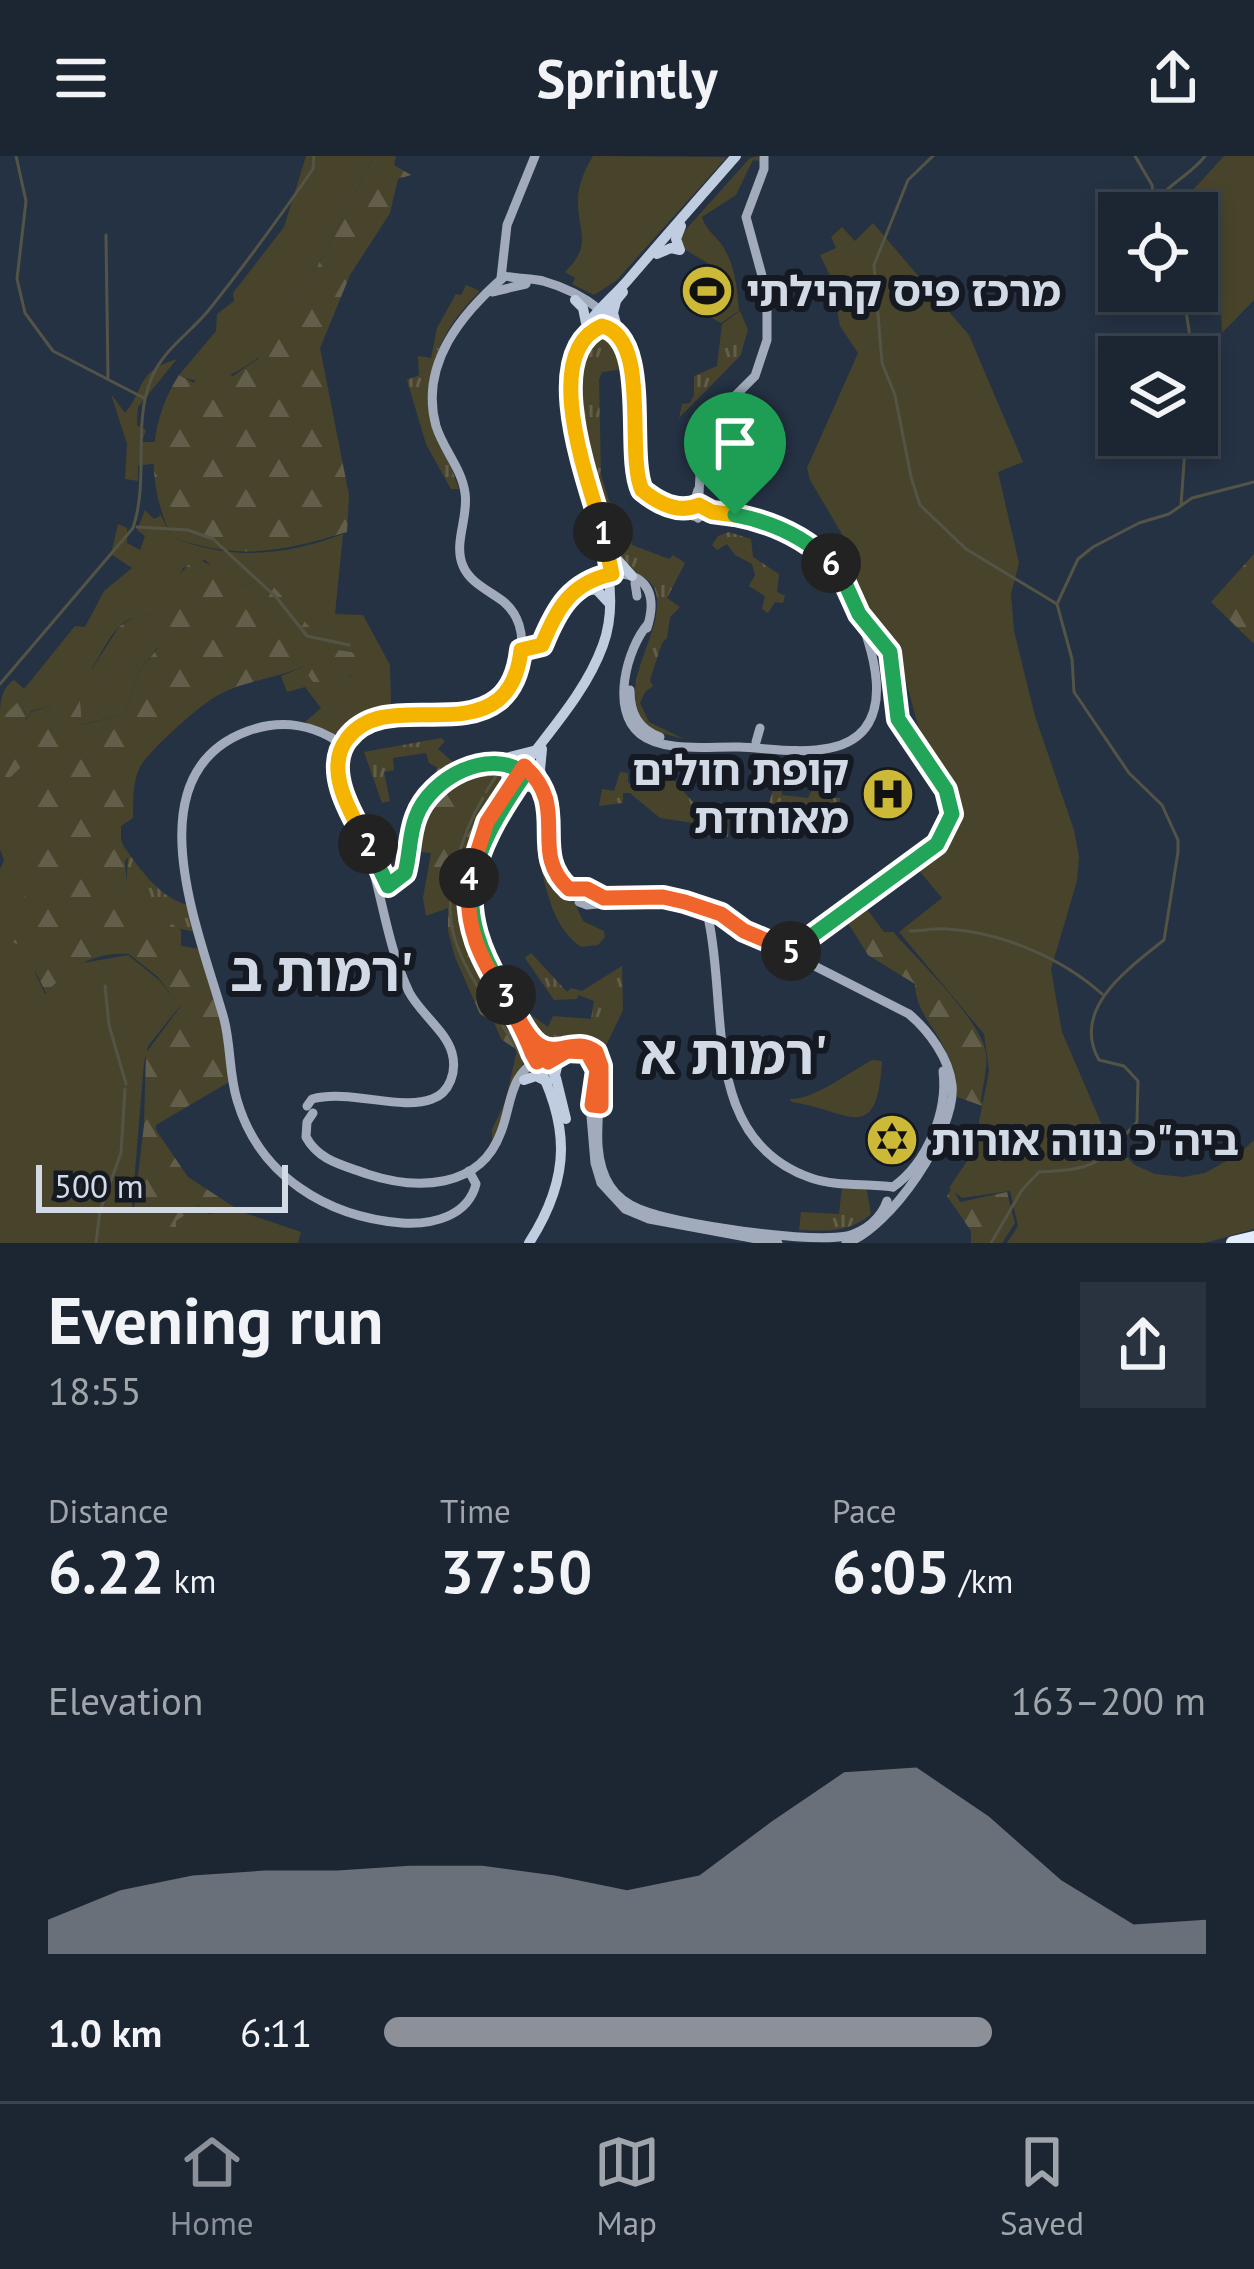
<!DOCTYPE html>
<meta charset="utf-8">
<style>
body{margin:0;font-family:"PT Sans","Noto Sans Hebrew",sans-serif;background:#29323f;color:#f1f3f6;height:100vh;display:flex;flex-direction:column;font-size:45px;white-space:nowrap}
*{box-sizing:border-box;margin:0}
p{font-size:39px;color:#a0a5ac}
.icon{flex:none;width:66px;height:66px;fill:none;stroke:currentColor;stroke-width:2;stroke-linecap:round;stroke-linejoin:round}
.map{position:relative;height:1087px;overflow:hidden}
.drawer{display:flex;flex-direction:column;background:#1c2633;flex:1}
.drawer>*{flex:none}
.buttons{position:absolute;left:1098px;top:36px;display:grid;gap:24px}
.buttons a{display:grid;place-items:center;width:120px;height:120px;border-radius:0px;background:#1c2633;box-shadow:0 6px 18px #0003,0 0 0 3px #3a434e;font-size:60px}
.scale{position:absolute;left:36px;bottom:30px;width:252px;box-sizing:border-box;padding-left:12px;border:6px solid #d2dae6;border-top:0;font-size:33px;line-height:42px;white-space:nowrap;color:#d2dae6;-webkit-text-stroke:9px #141922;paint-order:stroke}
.pin{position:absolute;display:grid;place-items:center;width:102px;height:102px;color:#fff;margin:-123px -51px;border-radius:50% 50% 50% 0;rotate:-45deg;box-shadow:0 0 12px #0007}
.pin .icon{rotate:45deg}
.km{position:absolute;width:60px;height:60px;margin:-30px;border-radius:50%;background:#222;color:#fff;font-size:33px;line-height:60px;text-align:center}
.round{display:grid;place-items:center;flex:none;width:126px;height:126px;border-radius:0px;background:#29323f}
.head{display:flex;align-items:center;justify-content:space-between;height:204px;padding:0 48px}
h1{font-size:66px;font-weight:800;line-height:90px}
.metrics{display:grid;grid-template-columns:repeat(3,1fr);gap:18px;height:204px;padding:12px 48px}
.metrics div{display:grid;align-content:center}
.metrics b{font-size:60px;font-weight:800}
.metrics small{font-size:33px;font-weight:400}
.metrics p{font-size:33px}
.chart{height:336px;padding:24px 48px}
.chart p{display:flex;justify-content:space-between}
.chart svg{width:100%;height:216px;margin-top:12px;fill:#8c9099;opacity:.7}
ul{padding:0 48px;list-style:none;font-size:39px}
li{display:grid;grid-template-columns:192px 144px 1fr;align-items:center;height:90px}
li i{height:30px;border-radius:15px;background:#8c9099}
header{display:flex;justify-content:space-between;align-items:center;height:156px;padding:0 48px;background:#1c2633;font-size:54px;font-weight:800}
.dock{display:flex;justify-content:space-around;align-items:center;height:168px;border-top:3px solid #3a434e;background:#1c2633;font-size:33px;color:#a0a5ac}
.dock a{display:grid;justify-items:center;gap:6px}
.dock .selected{color:#8c9099}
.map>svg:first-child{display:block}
</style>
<header><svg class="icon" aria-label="menu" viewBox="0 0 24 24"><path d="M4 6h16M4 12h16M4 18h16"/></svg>Sprintly<svg class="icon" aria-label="share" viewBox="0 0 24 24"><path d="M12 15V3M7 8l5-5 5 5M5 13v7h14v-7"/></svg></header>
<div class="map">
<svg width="1254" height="1087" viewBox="0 0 1254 1087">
<defs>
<pattern id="forest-firs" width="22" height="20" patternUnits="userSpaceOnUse" patternTransform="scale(3)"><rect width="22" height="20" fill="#48442b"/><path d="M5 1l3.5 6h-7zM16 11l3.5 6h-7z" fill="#625e4a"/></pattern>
<pattern id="park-tufts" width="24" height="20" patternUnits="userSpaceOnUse" patternTransform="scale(3)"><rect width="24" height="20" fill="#48442b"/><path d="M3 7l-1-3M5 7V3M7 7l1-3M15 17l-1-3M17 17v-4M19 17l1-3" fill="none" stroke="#625e4a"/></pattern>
</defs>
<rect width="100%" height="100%" fill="#253244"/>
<!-- green -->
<g fill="#48442b">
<path d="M 306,0 L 374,0 L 317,111 L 260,188 L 259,201 C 234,219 208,234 179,219 L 216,175 L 217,158 L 234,145 L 233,137 L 284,71 Z"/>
<path d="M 593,0 L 727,1 L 616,125 L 594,139 L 572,128 L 575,122 L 565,116 C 592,89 579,79 578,49 C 577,31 584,15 593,0 Z"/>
<path d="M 758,0 L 760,5 L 753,4 L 736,39 L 702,61 C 706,75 718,81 725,94 C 736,113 737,134 739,155 L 721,167 L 703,157 L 722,133 L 707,120 L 711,109 L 684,93 L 680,80 L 750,2 Z"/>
<polygon points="1224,0 1254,0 1254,144 1222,177 1221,152 1202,123 1212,115 1193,34"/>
<polygon points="873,67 969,179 1023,306 998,316 1019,407 1011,438 1014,475 1035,560 1074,674 1079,701 1077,725 1051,813 1062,876 1108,983 1135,1009 1155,1018 1183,1021 1205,1017 1239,998 1254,984 1254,1073 1205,1087 1007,1087 1018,1070 1010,1035 962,1042 949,1032 973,996 989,915 984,878 899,776 942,742 916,711 946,687 953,673 957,652 953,629 918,570 898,496 865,459 843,413 855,400 810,324 807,312 858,197 840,170 832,124 820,99 836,92 831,81 842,71 855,85"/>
<path d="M 177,203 L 138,251 L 137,269 L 146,274 L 142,286 L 157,286 L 157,307 L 138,310 L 138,325 L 125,323 L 127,288 L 111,238 L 125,257 C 146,232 135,216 177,203 Z"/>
<path d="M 145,354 L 154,363 L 160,360 L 159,356 L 172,381 C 230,405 285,400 343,378 L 335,458 L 363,459 L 390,509 L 391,548 L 357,562 L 333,580 L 304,567 L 321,552 L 305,531 L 287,536 L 281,520 L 303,511 L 313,526 L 353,520 L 352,496 L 330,494 L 283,443 L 259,424 L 235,432 L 205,404 L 183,412 L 176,428 L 148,460 C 118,456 106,491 92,512 L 105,519 L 150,477 L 158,491 L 139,515 L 124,558 L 81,569 L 78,534 L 64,574 L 52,577 L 49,550 L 31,555 L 26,564 L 22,543 L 0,566 C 0,549 0,532 14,524 L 24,533 L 75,470 L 85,471 L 104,435 L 132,412 L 111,398 L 118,368 L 127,372 L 127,387 L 140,394 L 145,380 L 137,374 Z"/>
<polygon points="14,609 43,624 35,816 45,838 69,814 82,807 128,799 159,824 180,850 148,890 144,907 132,1052 140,1057 198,1051 209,1058 236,1054 301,1076 298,1087 0,1087 0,713 4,704 0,693 0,616"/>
<path d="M 540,708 L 556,733 L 575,747 L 583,765 L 604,775 L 605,781 L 598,789 L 581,791 C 553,771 548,739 540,708 Z"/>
<path d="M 872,904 L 882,905 C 877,992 849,954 791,946 L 790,943 C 813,944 850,916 872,904 Z"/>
</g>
<!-- forest -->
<g fill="url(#forest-firs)">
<path d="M 374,0 L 396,0 L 394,9 L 411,19 L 398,23 L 390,57 L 350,119 L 320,192 L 349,339 L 347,376 C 281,396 239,405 172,381 C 146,329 147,268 179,219 L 194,227 L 205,209 L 233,220 L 259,202 L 259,188 L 317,111 Z"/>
<polygon points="1254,398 1254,488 1211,446"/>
<path d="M 196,402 L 220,414 L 235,432 L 259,424 L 263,419 L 329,493 L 352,496 L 361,508 L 358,517 L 336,526 L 313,526 L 302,511 C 277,522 249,524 222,537 C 201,547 157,588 143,606 C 132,621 133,645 133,662 L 121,670 L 121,684 L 128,701 L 125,705 L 127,732 L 181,774 L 181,790 L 200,793 L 222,867 L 229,926 L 156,969 L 156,974 L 188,1021 L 234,1051 L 209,1055 L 198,1050 L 176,1065 L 176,1083 L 162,1087 L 149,1079 L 130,1087 L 144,969 L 146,897 L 180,851 L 158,821 L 129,798 C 92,796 71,811 46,837 L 21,786 L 16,788 L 4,780 C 45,738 14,680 40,634 L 20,612 L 0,631 L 0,564 L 22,542 L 26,565 L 31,556 L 49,550 L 52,576 L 64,574 L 61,548 L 79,533 L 82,569 L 124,558 L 139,515 L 158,492 L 151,478 L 105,519 L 92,513 L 119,471 L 136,459 L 148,460 C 165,441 177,417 196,402 Z"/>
<path d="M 484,612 L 501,612 C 503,648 466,677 460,714 C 453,762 469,806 494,846 C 506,865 519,882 525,903 L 492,987 L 492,973 L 505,947 L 517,894 L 501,883 L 494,866 L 480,858 L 455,801 L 448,775 L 448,752 L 426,760 L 423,742 L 431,697 L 413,695 C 421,641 434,629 484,612 Z"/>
<path d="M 863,748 L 884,776 L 893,776 C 917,803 983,866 986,898 C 988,913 982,931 981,946 L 989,949 C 984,982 970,1005 953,1033 L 960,1046 L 1007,1036 L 1015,1067 L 1002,1087 L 971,1087 L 971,1075 L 947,1040 L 972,1001 L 985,951 L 952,939 C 951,926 951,911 947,899 C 937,871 916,859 915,828 L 868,799 L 845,762 Z"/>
</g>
<!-- park -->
<g fill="url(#park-tufts)">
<path d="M 466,129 L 480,135 C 409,206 430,250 459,333 L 451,333 L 426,288 L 407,224 L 419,219 L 418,200 L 431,202 L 437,172 L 456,138 L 461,139 Z"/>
<polygon points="740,155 748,174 740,200 679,262 682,248 690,247 694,239 694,220 717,210 722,168"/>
<path d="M 602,173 L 609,176 L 625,200 L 618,214 L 602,216 L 599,224 L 601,319 L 609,345 L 625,360 L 632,389 L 669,403 L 673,399 L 685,407 L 667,442 L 680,451 L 670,461 L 667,482 L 662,487 L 650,524 L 653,530 L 645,536 L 640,547 L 649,566 L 684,583 L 650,574 C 612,531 659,490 657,443 C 656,420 633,420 621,405 C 602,380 569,250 575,219 C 578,204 588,190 595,177 Z"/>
<polygon points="729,376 751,383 753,401 779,418 777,436 785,440 783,447 775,446 768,457 762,453 765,440 749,430 755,419 752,408 735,399 727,388 717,394 712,389 718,380"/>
<polygon points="441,582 445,585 438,593 454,607 432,621 438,612 429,607 426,597 393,602 394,614 384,616 390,645 382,647 364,596"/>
<polygon points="620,616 628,617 628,627 638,629 642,624 658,631 661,619 670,620 707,662 723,660 729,663 728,681 703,680 693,667 660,662 630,637 623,637 623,647 599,650 602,633 614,635"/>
<polygon points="817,624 824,625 827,641 840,642 839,656 826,656 824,671 815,670 816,663 805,663 804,670 792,669 790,684 781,683 781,677 773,676 769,648 774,629 781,630 782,639 808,642"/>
<path d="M 123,689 C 138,711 161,744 189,749 L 195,776 L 177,772 L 126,732 L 128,701 Z"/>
<path d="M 531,797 L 567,836 L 571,832 L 582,835 L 622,810 L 623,854 L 603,896 C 577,864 566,896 541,884 L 499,819 L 503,818 L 530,858 L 548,871 L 553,860 L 591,863 L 594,845 L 578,839 L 577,843 L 554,844 L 525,802 Z"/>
<path d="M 866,1030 L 871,1058 C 849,1077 827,1075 799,1074 L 801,1056 L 839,1058 L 842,1031 Z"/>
</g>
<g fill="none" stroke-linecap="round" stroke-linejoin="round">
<!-- stream -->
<g stroke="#545446" stroke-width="3">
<polyline points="16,0 26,45 17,123 25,157 53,195 144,242"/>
<polyline points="933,0 908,24 874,109 882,207 895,239 911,321 920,349 966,393 1057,448"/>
<polyline points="1135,0 1152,29 1156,57"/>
<path d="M 1153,50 C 1168,27 1191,19 1205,0"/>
<polyline points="106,79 108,221"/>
<polyline points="1183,135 1193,201"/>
<polyline points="1181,349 1186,279"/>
<polyline points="137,371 188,374 213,383 277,442 307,480 349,489"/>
<path d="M 0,528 L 133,372 C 149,324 133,270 150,226 C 161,195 188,179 208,155 C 245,109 279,62 313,13 L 314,0"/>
<polyline points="486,636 496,620"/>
<path d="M 483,642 C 462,677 442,739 454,780 C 464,819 504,867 524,905"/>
<path d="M 910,775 C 922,775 935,772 947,773 C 1001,776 1062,802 1102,838"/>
<polyline points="105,830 109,869 126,928"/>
<polyline points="96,1087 100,1055 121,997 125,933"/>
<path d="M 991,1087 L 1022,1034 L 1039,1016 C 1097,1013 1098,1009 1137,966 L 1138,925 L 1124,910 L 1099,904 C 1070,853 1129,812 1164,784 L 1178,696 L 1178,684 L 1162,649 L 1129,617 L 1074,536 L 1072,503 L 1057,448 L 1078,403 L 1093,391 L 1139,367 L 1169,358 L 1192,342 L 1254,326"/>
</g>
<!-- secondary -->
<g stroke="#a1abbb" stroke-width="9">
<polyline points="501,122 507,69 535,0"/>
<polyline points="492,136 526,128"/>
<polyline points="698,334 691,356 698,362 704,356 699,338 702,281 709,266 755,220 767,184 767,138 746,61 764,13 764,0"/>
<polyline points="635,427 637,440"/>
<path d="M 648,468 C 627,492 610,554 640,578 C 664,597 710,590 739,591 C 767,592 800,598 830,592 C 907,576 870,482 849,436 C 824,378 760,362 703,360"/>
<path d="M 521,494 L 541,489 C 548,474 552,456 563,444 C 596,407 669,404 647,472"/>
<path d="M 630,534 C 630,557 638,573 660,581"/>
<path d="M 497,545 C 522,521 534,472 504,446 C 490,435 470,427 463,410 C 453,387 469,361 465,337 C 462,313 443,293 436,270 C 419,208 462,157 505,120 C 517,123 530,122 543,125 C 582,136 625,163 632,206 L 638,328 L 656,349 L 693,360"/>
<polyline points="756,586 760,572"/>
<path d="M 343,589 C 314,568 281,563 248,575 C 130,618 201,780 224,863 C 231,890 229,918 237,944 C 259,1020 327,1061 402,1067 C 433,1069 468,1060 476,1028 L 469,1015"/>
<polyline points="339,625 364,681"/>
<path d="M 340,627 C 323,533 452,573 501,542"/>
<path d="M 387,725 L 400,714 C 415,661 409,628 471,608 C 490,602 507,597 524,610 C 571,646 528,697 570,733 L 587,733 L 604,742 L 680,744 L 721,758 L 738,771 L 909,858 C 929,875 949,902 952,929 C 957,975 889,1074 846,1087"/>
<polyline points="579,746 587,749 608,747"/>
<path d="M 709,766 C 728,855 701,984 811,1022 C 837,1031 867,1027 893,1031"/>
<polyline points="793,805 822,769 937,688 950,664 946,634 900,567 893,502 865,466"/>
<path d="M 307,950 L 312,943 C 350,933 401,955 432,943 C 450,937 457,915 452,897 C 446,875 420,857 409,836 C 385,785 381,728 362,677"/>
<path d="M 313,957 L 307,966 L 306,981 C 319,1005 343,1009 367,1018 C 416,1034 480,1034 501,976 C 508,959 509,939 518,923 C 533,898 584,871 600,905 C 604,944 587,994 610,1030 C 617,1041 627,1048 639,1053 C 679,1069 807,1087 847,1080 C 865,1075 881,1063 887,1045"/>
<polyline points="591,960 595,1007 601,1027 625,1053 649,1063 778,1087"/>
<path d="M 893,1031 C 927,1007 948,956 943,915"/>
</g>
<!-- primary -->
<g stroke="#c0cde1" stroke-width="10">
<polyline points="657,98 671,92 680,94 676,83 681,70"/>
<polyline points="575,144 583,152 586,167"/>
<polyline points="616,145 613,157 617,171"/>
<polyline points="589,177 623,136"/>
<polyline points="607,392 632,420"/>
<polyline points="580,436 596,433 610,448"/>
<polyline points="542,593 540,614 547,641"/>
<polyline points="506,602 533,595"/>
<polyline points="489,608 505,612 508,633"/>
<polyline points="514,633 525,630 539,633"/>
<polyline points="529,877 556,922 566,963"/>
<polyline points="555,919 560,899"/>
<polyline points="524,924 536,920 548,926"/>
<path d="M 529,1087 C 572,1020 570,968 533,899 C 528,888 525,877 518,866 C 494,827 468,790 468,742 C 468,639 571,578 603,489 C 637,396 539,285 574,195 C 588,159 605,150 628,124 C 664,82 700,41 736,0"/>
</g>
<!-- highway -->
<polyline stroke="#e2ecfa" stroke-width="14" points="1233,1087 1254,1082"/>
</g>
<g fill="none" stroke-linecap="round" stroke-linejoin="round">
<!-- split-1 casing -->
<g stroke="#fff" stroke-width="24">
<path id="split-1" d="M 603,376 C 590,329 538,197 602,170 C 652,182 625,297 642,334 C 659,348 679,358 699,349 L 712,356 L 735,359"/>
</g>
<!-- split-2 casing -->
<g stroke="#fff" stroke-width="24">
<path id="split-2" d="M 368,688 C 352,660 323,614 347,583 C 381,537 456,577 498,544 C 513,532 519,512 521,494 L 542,489 C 557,452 571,427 612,418 L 603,376"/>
</g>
<!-- split-3 casing -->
<g stroke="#fff" stroke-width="24">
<path id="split-3" d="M 368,688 L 388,730 L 405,717 C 410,699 409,679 416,661 C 430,622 490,590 525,618 C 468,701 449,748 506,839"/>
</g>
<!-- split-4 casing -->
<g stroke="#fff" stroke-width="24">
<path id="split-4" d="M 469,722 C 461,799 508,831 532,897 L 537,906 L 544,902 L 548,906 L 567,895 L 587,896 L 597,914 L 592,949 L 601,950 L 601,910 L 596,896 C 575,880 559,902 539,889 C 525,880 515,854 506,839"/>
</g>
<!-- split-5 casing -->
<g stroke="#fff" stroke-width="24">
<path id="split-5" d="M 469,722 L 487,666 L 524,610 C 572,652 527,695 569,733 L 587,733 L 604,742 L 663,741 L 685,746 L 721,758 L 744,775 L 791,795"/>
</g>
<!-- split-6 casing -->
<g stroke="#fff" stroke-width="24">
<polyline id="split-6" points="791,795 937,688 952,658 946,634 898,563 890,496 859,458 845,427 831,407"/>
</g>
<!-- split-7 casing -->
<g stroke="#fff" stroke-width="24">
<path id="split-7" d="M 735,359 C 772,366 804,380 831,407"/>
</g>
<!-- split-1 -->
<use href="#split-1" stroke="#f5b400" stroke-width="15"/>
<!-- split-2 -->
<use href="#split-2" stroke="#f5b400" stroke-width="15"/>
<!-- split-3 -->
<use href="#split-3" stroke="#22a559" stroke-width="15"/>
<!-- split-4 -->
<use href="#split-4" stroke="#f0652b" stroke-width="15"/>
<!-- split-5 -->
<use href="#split-5" stroke="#f0652b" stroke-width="15"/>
<!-- split-6 -->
<use href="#split-6" stroke="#22a559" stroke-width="15"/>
<!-- split-7 -->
<use href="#split-7" stroke="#22a559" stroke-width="15"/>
</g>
<!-- icons -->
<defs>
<g id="stadium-disc" transform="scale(2.7)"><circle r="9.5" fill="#ccb938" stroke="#141922"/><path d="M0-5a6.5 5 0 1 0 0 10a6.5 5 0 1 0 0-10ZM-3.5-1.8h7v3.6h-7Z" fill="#111"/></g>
<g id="hospital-disc" transform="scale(2.7)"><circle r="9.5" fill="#ccb938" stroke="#141922"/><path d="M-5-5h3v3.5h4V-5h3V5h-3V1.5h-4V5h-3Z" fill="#111"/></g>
<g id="synagogue-disc" transform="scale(2.7)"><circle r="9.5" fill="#ccb938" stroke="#141922"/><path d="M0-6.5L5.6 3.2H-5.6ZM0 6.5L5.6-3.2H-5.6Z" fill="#111"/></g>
</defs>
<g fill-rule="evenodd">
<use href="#stadium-disc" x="707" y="135"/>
<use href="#hospital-disc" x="888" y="638"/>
<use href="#synagogue-disc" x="892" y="984"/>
</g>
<g text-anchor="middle" stroke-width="12" stroke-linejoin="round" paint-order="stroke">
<!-- poi labels -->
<g font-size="42" font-weight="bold" fill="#d2dae6" stroke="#141922" text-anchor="start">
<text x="746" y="150">מרכז פיס קהילתי</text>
<text x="849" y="629" text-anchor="end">קופת חולים<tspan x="849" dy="48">מאוחדת</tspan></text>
<text x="931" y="999">ביה"כ נווה אורות</text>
</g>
<!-- district labels -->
<g font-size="54" font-weight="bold" fill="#d2dae6" stroke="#141922">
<text x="322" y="835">רמות ב'</text>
<text x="734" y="918">רמות א'</text>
</g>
</g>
</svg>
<div class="buttons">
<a><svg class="icon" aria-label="locate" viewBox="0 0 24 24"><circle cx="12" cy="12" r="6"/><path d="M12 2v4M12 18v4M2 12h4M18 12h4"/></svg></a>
<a><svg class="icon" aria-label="layers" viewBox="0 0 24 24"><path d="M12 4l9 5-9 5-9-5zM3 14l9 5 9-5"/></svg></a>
</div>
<div class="scale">500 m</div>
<div class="pin" style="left:735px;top:359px;background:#1e9e55"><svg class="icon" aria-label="arrive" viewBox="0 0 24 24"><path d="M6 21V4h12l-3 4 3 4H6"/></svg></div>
<b class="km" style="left:603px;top:376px">1</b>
<b class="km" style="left:368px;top:688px">2</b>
<b class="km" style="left:506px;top:839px">3</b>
<b class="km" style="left:469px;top:722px">4</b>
<b class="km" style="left:791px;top:795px">5</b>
<b class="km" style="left:831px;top:407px">6</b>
</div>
<section class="drawer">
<div class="head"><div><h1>Evening run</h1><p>18:55</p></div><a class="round"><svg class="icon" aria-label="share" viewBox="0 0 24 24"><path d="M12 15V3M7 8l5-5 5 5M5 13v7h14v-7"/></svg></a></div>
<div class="metrics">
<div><p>Distance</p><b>6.22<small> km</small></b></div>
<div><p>Time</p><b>37:50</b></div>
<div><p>Pace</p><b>6:05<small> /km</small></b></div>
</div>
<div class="chart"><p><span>Elevation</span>163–200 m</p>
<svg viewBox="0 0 160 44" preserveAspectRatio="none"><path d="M0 44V37L10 31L20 28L30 27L40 27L50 26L60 26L70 28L80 31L90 28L100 17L110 7L120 6L130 16L140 29L150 38L160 37V44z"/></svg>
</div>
<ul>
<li><b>1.0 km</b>6:11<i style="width:74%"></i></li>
</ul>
</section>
<nav class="dock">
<a class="selected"><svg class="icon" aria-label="home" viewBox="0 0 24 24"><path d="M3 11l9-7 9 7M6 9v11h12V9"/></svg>Home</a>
<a><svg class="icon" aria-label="map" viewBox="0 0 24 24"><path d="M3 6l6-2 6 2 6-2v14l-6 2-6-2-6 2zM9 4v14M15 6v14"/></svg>Map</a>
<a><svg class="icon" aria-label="saved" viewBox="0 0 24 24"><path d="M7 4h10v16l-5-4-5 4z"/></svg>Saved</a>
</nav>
